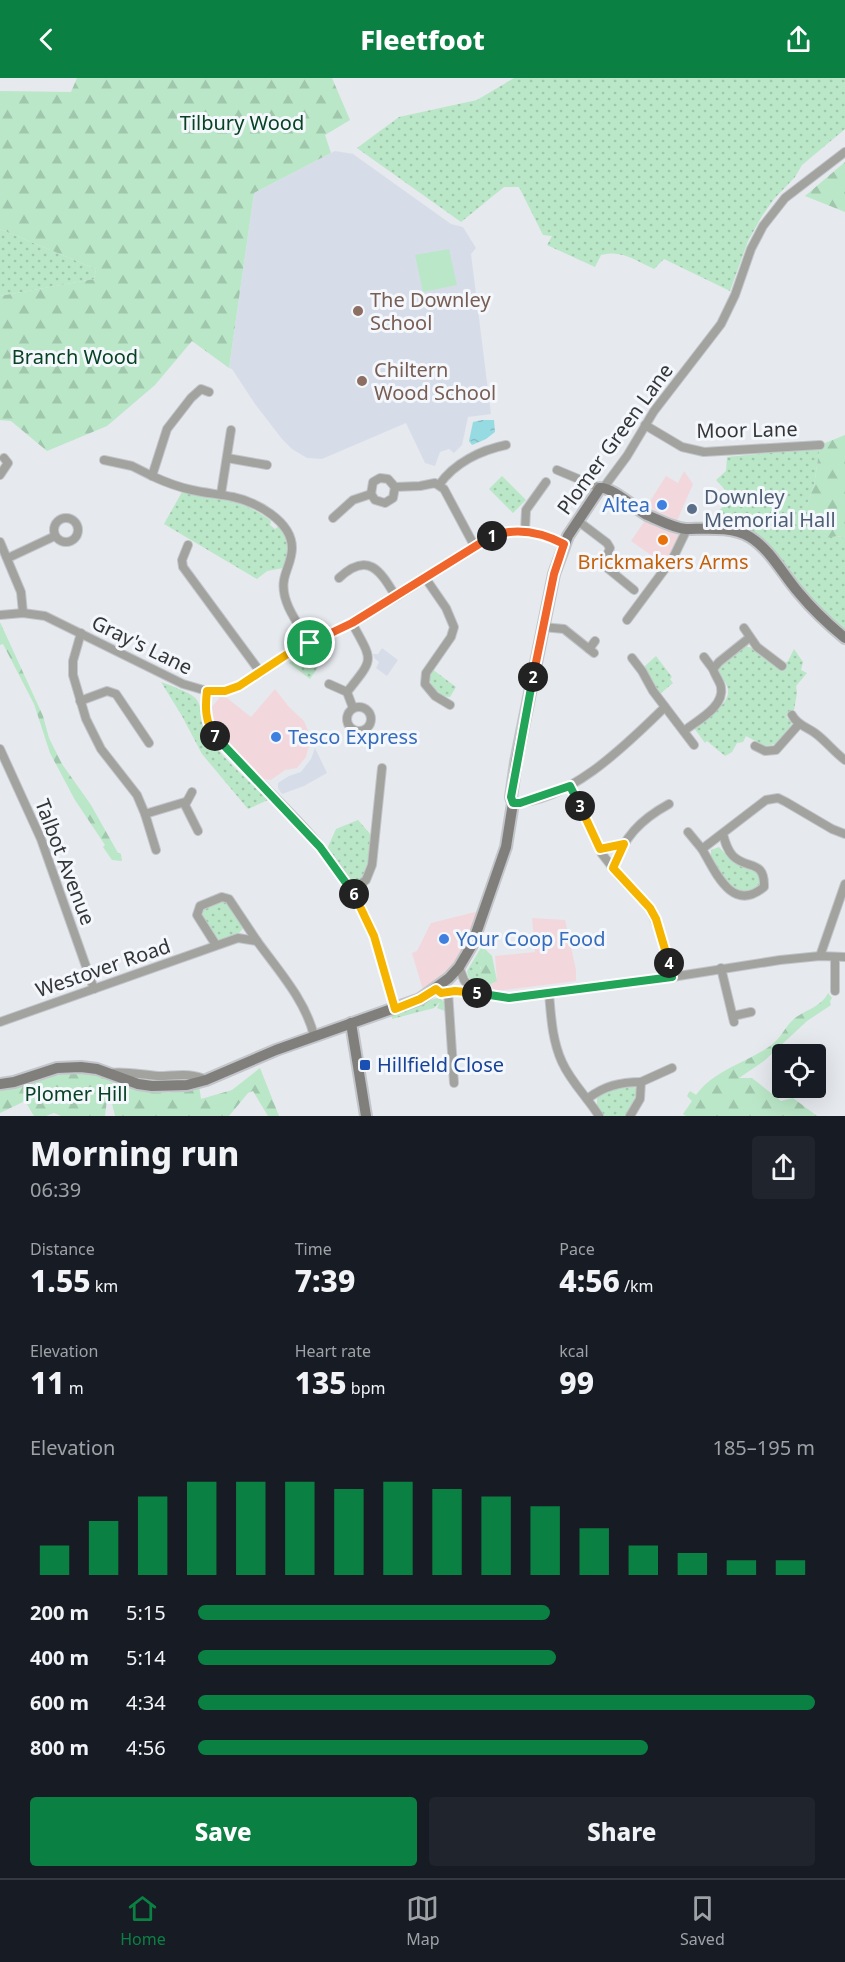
<!DOCTYPE html>
<meta charset="utf-8">
<style>
body{margin:0;font-family:"Noto Sans",sans-serif;background:#20242c;color:#f1f3f6;height:100vh;display:flex;flex-direction:column;font-size:22px;white-space:nowrap}
*{box-sizing:border-box;margin:0}
p{font-size:20px;color:#9ea1a6}
.icon{flex:none;width:33px;height:33px;fill:none;stroke:currentColor;stroke-width:2;stroke-linecap:round;stroke-linejoin:round}
.map{position:relative;height:1038px;overflow:hidden}
.sheet{display:flex;flex-direction:column;background:#171b24;flex:1}
.sheet>*{flex:none}
.fabs{position:absolute;left:772px;top:966px;display:grid;gap:12px}
.fabs a{display:grid;place-items:center;width:54px;height:54px;border-radius:6px;background:#171b24;box-shadow:0 6px 24px #0002;font-size:30px}
.pin{position:absolute;display:grid;place-items:center;width:51px;height:51px;color:#fff;margin:-26px;border:3px solid #fff;border-radius:50%;box-shadow:0 2px 6px #0007}
.km{position:absolute;width:30px;height:30px;margin:-15px;border-radius:50%;background:#222;color:#fff;font-size:16px;line-height:30px;text-align:center}
.round{display:grid;place-items:center;flex:none;width:63px;height:63px;border-radius:6px;background:#20242c}
.overview{display:flex;align-items:center;justify-content:space-between;height:102px;padding:0 30px}
h1{font-size:33px;font-weight:800;line-height:45px}
.stats{display:grid;grid-template-columns:repeat(3,1fr);gap:9px;height:102px;padding:6px 30px}
.stats div{display:grid;align-content:center}
.stats b{font-size:30px;font-weight:800}
.stats small{font-size:16px;font-weight:400}
.stats p{font-size:16px}
.chart{height:168px;padding:12px 30px}
.chart p{display:flex;justify-content:space-between}
.chart svg{width:100%;height:108px;margin-top:6px;stroke:#0b8043;stroke-width:6}
.cta{display:flex;gap:12px;margin-top:auto;padding:12px 30px}
.cta a{flex:1;height:69px;border-radius:6px;background:#0b8043;color:#fff;font-size:24px;font-weight:800;line-height:69px;text-align:center}
.cta a+a{background:#20242c;color:#f1f3f6}
ul{padding:0 30px;list-style:none;font-size:20px}
li{display:grid;grid-template-columns:96px 72px 1fr;align-items:center;height:45px}
li i{height:15px;border-radius:8px;background:#0b8043}
header{display:flex;justify-content:space-between;align-items:center;height:78px;padding:0 30px;background:#0b8043;color:#fff;font-size:27px;font-weight:800}
.dock{display:flex;justify-content:space-around;align-items:center;height:84px;border-top:2px solid #363941;background:#171b24;font-size:16px;color:#9ea1a6}
.dock a{display:grid;justify-items:center;gap:3px}
.dock .current{color:#0b8043}
.map>svg:first-child{display:block}
</style>
<header><svg class="icon" aria-label="back" viewBox="0 0 24 24"><path d="M15 5l-7 7 7 7"/></svg>Fleetfoot<svg class="icon" aria-label="share" viewBox="0 0 24 24"><path d="M12 15V3M7 8l5-5 5 5M5 13v7h14v-7"/></svg></header>
<div class="map">
<svg width="845" height="1038" viewBox="0 0 845 1038">
<defs>
<pattern id="grass-dots" width="8" height="8" patternUnits="userSpaceOnUse" patternTransform="scale(1.5)"><rect width="8" height="8" fill="#bae7c7"/><path d="M2 2h.1M6 6h.1" fill="none" stroke="#a0c7ac" stroke-width="1.8" stroke-linecap="round"/></pattern>
<pattern id="forest-firs" width="22" height="20" patternUnits="userSpaceOnUse" patternTransform="scale(1.5)"><rect width="22" height="20" fill="#bae7c7"/><path d="M5 1l3.5 6h-7zM16 11l3.5 6h-7z" fill="#a0c7ac"/></pattern>
<pattern id="water-ripples" width="26" height="14" patternUnits="userSpaceOnUse" patternTransform="scale(1.5)"><rect width="26" height="14" fill="#97dbe2"/><path d="M2 4q2-2 4 0t4 0M15 11q2-2 4 0t4 0" fill="none" stroke="#83bdc2"/></pattern>
</defs>
<rect width="100%" height="100%" fill="#e6e9ee"/>
<!-- commercial -->
<g fill="#f2d8dc">
<polygon points="684,393 693,406 677,443 647,428 666,398 678,405"/>
<polygon points="646,441 668,451 681,459 661,493 652,484 651,477 631,463"/>
<polygon points="275,611 289,629 304,643 311,660 306,679 297,690 285,692 271,702 262,701 220,658 215,648 212,629 220,619 227,620 251,639"/>
<polygon points="475,834 478,836 464,867 464,871 447,893 423,912 412,875 417,873 431,845"/>
<polygon points="532,840 565,842 576,892 576,903 495,913 490,906 497,902 495,878 535,874"/>
</g>
<!-- built -->
<g fill="#d7dde8">
<polygon points="335,73 353,76 451,146 463,149 476,170 471,176 491,336 468,339 462,367 454,375 449,371 440,374 435,388 425,385 406,345 322,381 307,380 292,371 282,361 255,326 232,291 229,290 254,115"/>
<polygon points="382,570 398,582 387,598 376,590 379,584 374,580 373,576 378,576"/>
<polygon points="315,670 327,695 304,708 282,716 278,710 278,705 289,698 301,694 311,681"/>
</g>
<!-- grass -->
<g fill="url(#grass-dots)">
<path d="M 514,0 L 845,0 L 845,51 L 802,87 L 795,99 L 774,121 L 762,138 L 748,163 L 730,213 L 664,181 L 654,191 C 637,183 620,171 601,177 L 595,189 L 547,167 L 552,158 L 543,157 L 519,109 L 504,109 L 461,144 L 357,70 L 399,39 L 477,22 Z"/>
<polygon points="0,151 96,191 94,201 0,218"/>
<polygon points="820,367 814,408 806,429 837,458 845,460 845,555 833,545 742,452 707,445 732,419 716,402 726,393 727,379 813,370"/>
<polygon points="502,398 526,422 513,435 489,411"/>
<path d="M 182,414 C 213,420 246,422 271,443 L 270,447 L 275,451 L 279,448 C 291,462 291,474 283,490 L 267,493 L 257,501 L 164,446 Z"/>
<polygon points="328,563 333,567 310,601 289,585 305,574"/>
<path d="M 746,568 L 755,571 L 778,590 L 788,583 L 794,571 L 803,584 L 801,592 L 807,595 L 796,608 L 797,615 L 794,632 L 786,639 L 791,643 L 792,646 L 776,666 L 765,668 L 746,658 L 743,664 L 737,665 L 732,674 L 725,678 L 707,663 L 705,665 L 694,650 C 704,641 730,627 728,612 C 727,604 720,598 718,591 Z"/>
<path d="M 656,578 L 672,599 L 670,601 L 673,605 L 660,616 C 653,607 646,599 645,588 Z"/>
<path d="M 432,591 L 456,609 L 450,619 C 435,619 425,604 432,591 Z"/>
<path d="M 161,604 C 167,606 189,614 194,619 C 204,627 199,642 205,653 C 217,676 249,703 268,722 L 248,731 L 202,676 L 182,638 Z"/>
<polygon points="358,742 371,757 368,787 364,799 355,804 349,801 327,771 336,751"/>
<polygon points="719,769 734,785 760,796 762,807 757,814 733,814 711,781 711,772"/>
<path d="M 222,822 L 228,826 L 244,848 C 241,857 224,866 215,860 C 207,854 200,839 203,830 Z"/>
<path d="M 482,868 L 485,871 C 477,884 480,893 486,908 L 490,906 L 492,913 C 480,910 469,906 467,893 Z"/>
<polygon points="437,920 446,924 449,932 445,933 437,930 440,924 434,930 392,941 391,936"/>
<polygon points="632,1008 638,1011 639,1015 628,1038 604,1038 597,1028 597,1020 603,1014"/>
</g>
<!-- forest -->
<g fill="url(#forest-firs)">
<polygon points="77,0 332,0 350,42 325,57 331,75 254,115 229,290 192,263 155,307 107,348 47,373 11,343 0,342 0,218 94,201 96,191 0,151 0,13 71,14"/>
<polygon points="845,84 845,134 805,118"/>
<polygon points="845,357 845,460 837,458 825,460 813,445 806,429 814,408 820,367"/>
<polygon points="0,544 43,638 49,660 62,686 91,727 118,775 121,776 122,783 112,782 103,769 105,767 75,722 50,675 34,626 3,566 0,567"/>
<polygon points="485,871 492,878 497,903 486,908 478,896 481,890 478,884"/>
<path d="M 828,915 L 832,920 L 830,923 L 831,927 L 807,943 L 764,983 L 739,1000 L 752,1000 L 781,1023 L 793,1020 L 817,1038 L 686,1038 L 683,1036 L 692,1023 L 687,1018 L 690,1013 L 696,1017 C 714,992 746,985 770,968 C 781,961 785,948 795,940 C 806,932 822,928 828,915 Z"/>
<polygon points="260,990 279,1038 268,1038 253,1013 248,1015 229,1038 115,1038 111,1021 107,1021 105,1038 61,1038 54,1035 46,1038 34,1038 25,1023 0,1035 0,1011 13,1010 52,998 75,995 92,995 112,1004 148,1014 169,1015 199,1007 201,1021 232,1012"/>
</g>
<!-- pitch -->
<polygon fill="#bae7c7" points="449,171 457,207 423,214 415,177"/>
<!-- water -->
<polygon fill="url(#water-ripples)" points="482,342 494,342 495,354 486,361 472,367 469,363 473,344"/>
<g fill="none" stroke-linecap="round" stroke-linejoin="round">
<!-- street casing -->
<g stroke="#c2c5c9" stroke-width="10">
<g id="street">
<path d="M 209,314 L 201,311 L 191,320 L 167,351 L 152,398 C 165,404 178,409 192,412 C 205,415 219,416 233,419 C 256,424 292,443 292,470 C 292,482 286,491 284,502 C 280,524 299,547 310,565"/>
<polyline points="645,347 682,369 704,374 820,367"/>
<polyline points="227,380 267,387"/>
<polyline points="104,382 132,388 152,398"/>
<polyline points="557,392 600,410"/>
<polyline points="0,397 8,385 4,380"/>
<path d="M 439,407 C 454,385 481,372 506,367"/>
<polyline points="604,409 627,378 654,333 721,246 735,217 751,171 763,148 785,120 845,74"/>
<polyline points="221,416 231,352"/>
<polyline points="371,416 373,404 380,400 388,401 395,409"/>
<circle cx="66" cy="452" r="12"/>
<polyline points="333,440 353,422 371,416 375,422 385,425 393,420 395,409 420,408 435,405 444,411 475,469"/>
<polyline points="578,443 607,465 610,470 604,485 606,489 634,512"/>
<polyline points="525,453 526,432 546,404"/>
<polyline points="0,464 21,514 23,535"/>
<polyline points="188,467 182,482 183,489 261,595"/>
<polyline points="8,480 55,458"/>
<path d="M 339,500 C 368,473 380,492 396,519"/>
<polyline points="426,501 446,530 454,549 451,559 426,595 425,606 435,618 450,627"/>
<path d="M 0,537 L 23,535 L 45,538 L 183,606 L 207,613 L 225,613 L 239,608 L 286,577 L 352,545 L 396,519 L 490,459 C 516,450 540,453 564,466"/>
<polyline points="627,542 673,480 687,451"/>
<path d="M 352,545 C 373,584 375,579 347,614 L 353,630"/>
<polyline points="543,549 564,551 594,575"/>
<polyline points="744,550 757,569 782,588"/>
<polyline points="81,555 73,583 73,597 86,641 101,671 137,717 145,736 156,772"/>
<polyline points="589,571 595,563"/>
<polyline points="704,579 713,591"/>
<polyline points="632,580 642,593 653,613 694,667"/>
<polyline points="329,606 347,614"/>
<path d="M 207,613 C 204,634 207,647 219,663 C 268,714 327,763 360,827 C 377,859 385,896 395,931"/>
<polyline points="80,623 107,613 116,616 149,665"/>
<circle cx="359" cy="641" r="12"/>
<path d="M 792,637 C 797,647 807,649 815,655 C 826,663 834,674 845,682"/>
<path d="M 684,653 C 696,643 725,629 721,609 C 720,603 715,598 713,591 L 719,584 L 749,560"/>
<polyline points="755,668 765,673 776,672 799,646"/>
<polyline points="0,671 41,761 94,911"/>
<polyline points="570,708 602,776 620,799 650,830 662,860 672,899"/>
<polyline points="192,714 185,727 198,753"/>
<path d="M 513,725 C 570,724 627,666 665,629"/>
<polyline points="145,736 185,724"/>
<polyline points="688,754 702,771"/>
<path d="M 723,756 C 725,764 727,772 733,778 C 747,792 765,781 764,809 C 732,836 715,793 702,771 L 766,722 L 778,720 L 786,724 L 832,751 L 845,756"/>
<polyline points="600,771 624,766"/>
<path d="M 613,790 C 624,759 640,742 669,726"/>
<polyline points="352,813 366,802 372,787 382,690"/>
<polyline points="216,867 197,837 200,828 222,819 229,821 257,863"/>
<polyline points="820,878 845,806"/>
<polyline points="459,889 464,902 473,914"/>
<polyline points="721,890 734,944"/>
<polyline points="436,911 441,915 464,913 509,920 672,899 780,882 820,878 845,879"/>
<polyline points="448,913 454,1005"/>
<polyline points="835,913 835,879"/>
<path d="M 549,915 C 551,938 552,962 562,984 C 571,1004 587,1019 599,1038"/>
<polyline points="733,938 751,934"/>
<path d="M 0,944 L 238,860 L 257,863 C 278,892 306,923 314,958"/>
<path d="M 110,995 C 126,993 142,997 158,998 C 175,998 191,994 206,1002"/>
<polyline points="641,1004 672,990"/>
<path d="M 587,1021 C 604,1008 620,1004 641,1004 L 640,1021 L 630,1038"/>
</g>
</g>
<!-- secondary casing -->
<g stroke="#c2c5c9" stroke-width="14">
<g id="secondary">
<polyline points="351,945 366,1038"/>
<path d="M 0,1006 L 14,1004 L 57,990 L 81,989 L 97,991 L 138,1006 L 152,1008 L 187,1007 L 206,1002 L 276,972 L 420,921 L 449,900 L 459,889 L 472,867 L 506,769 L 513,725 L 511,719 L 516,684 L 554,496 L 568,458 L 600,410 C 610,408 636,431 647,437 C 659,442 673,450 686,451 C 706,451 732,448 750,459 C 771,472 783,497 799,515 C 813,532 828,546 845,560"/>
</g>
</g>
<!-- street -->
<use href="#street" stroke="#a2a29f" stroke-width="8"/>
<!-- secondary -->
<use href="#secondary" stroke="#807f7c" stroke-width="10"/>
</g>
<g fill="none" stroke-linecap="round" stroke-linejoin="round">
<!-- split-1 casing -->
<g stroke="#fff" stroke-width="12">
<polyline id="split-1" points="310,565 352,545 492,458"/>
</g>
<!-- split-2 casing -->
<g stroke="#fff" stroke-width="12">
<path id="split-2" d="M 492,458 C 517,449 541,454 564,466 L 554,496 L 533,599"/>
</g>
<!-- split-3 casing -->
<g stroke="#fff" stroke-width="12">
<polyline id="split-3" points="533,599 511,719 513,725 520,725 570,708 580,728"/>
</g>
<!-- split-4 casing -->
<g stroke="#fff" stroke-width="12">
<polyline id="split-4" points="580,728 600,771 624,766 613,790 650,830 656,841 669,885"/>
</g>
<!-- split-5 casing -->
<g stroke="#fff" stroke-width="12">
<polyline id="split-5" points="477,915 509,920 672,899 669,885"/>
</g>
<!-- split-6 casing -->
<g stroke="#fff" stroke-width="12">
<polyline id="split-6" points="354,816 374,858 395,931 420,921 436,911 441,915 455,913 477,915"/>
</g>
<!-- split-7 casing -->
<g stroke="#fff" stroke-width="12">
<polyline id="split-7" points="215,658 320,769 354,816"/>
</g>
<!-- split-8 casing -->
<g stroke="#fff" stroke-width="12">
<path id="split-8" d="M 215,658 C 205,644 205,629 207,613 L 225,613 L 239,608 L 286,577 L 310,565"/>
</g>
<!-- split-1 -->
<use href="#split-1" stroke="#f0652b" stroke-width="8"/>
<!-- split-2 -->
<use href="#split-2" stroke="#f0652b" stroke-width="8"/>
<!-- split-3 -->
<use href="#split-3" stroke="#22a559" stroke-width="8"/>
<!-- split-4 -->
<use href="#split-4" stroke="#f5b400" stroke-width="8"/>
<!-- split-5 -->
<use href="#split-5" stroke="#22a559" stroke-width="8"/>
<!-- split-6 -->
<use href="#split-6" stroke="#f5b400" stroke-width="8"/>
<!-- split-7 -->
<use href="#split-7" stroke="#22a559" stroke-width="8"/>
<!-- split-8 -->
<use href="#split-8" stroke="#f5b400" stroke-width="8"/>
</g>
<!-- markers -->
<g fill="#8d6e63" stroke="#f4f7fc" stroke-width="2">
<circle cx="358" cy="233" r="6"/>
<circle cx="362" cy="303" r="6"/>
</g>
<g fill="#3f7fe0" stroke="#f4f7fc" stroke-width="2">
<circle cx="662" cy="427" r="6"/>
<circle cx="276" cy="659" r="6"/>
<circle cx="444" cy="861" r="6"/>
</g>
<circle fill="#5c6f8a" stroke="#f4f7fc" stroke-width="2" cx="692" cy="431" r="6"/>
<circle fill="#e8710a" stroke="#f4f7fc" stroke-width="2" cx="663" cy="462" r="6"/>
<rect fill="#1a4fb4" stroke="#f4f7fc" stroke-width="2" x="359" y="981" width="12" height="12" rx="3"/>
<g text-anchor="middle" stroke-width="6" stroke-linejoin="round" paint-order="stroke">
<!-- park labels -->
<g font-size="20" fill="#064223" stroke="#f4f7fc">
<text x="242" y="52">Tilbury Wood</text>
<text x="75" y="286">Branch Wood</text>
<text x="76" y="1023">Plomer Hill</text>
</g>
<!-- education labels -->
<g font-size="20" fill="#785e54" stroke="#f4f7fc" text-anchor="start">
<text x="370" y="229">The Downley<tspan x="370" dy="23">School</tspan></text>
<text x="374" y="299">Chiltern<tspan x="374" dy="23">Wood School</tspan></text>
</g>
<!-- street labels -->
<g font-size="20" fill="#343537" stroke="#f4f7fc">
<text transform="translate(747 352) rotate(-1)" y="7">Moor Lane</text>
<text transform="translate(615 361) rotate(-54)" y="7">Plomer Green Lane</text>
<text transform="translate(142 567) rotate(26)" y="7">Gray's Lane</text>
<text transform="translate(65 784) rotate(69)" y="7">Talbot Avenue</text>
<text transform="translate(103 890) rotate(-19)" y="7">Westover Road</text>
</g>
<!-- service labels -->
<g font-size="20" fill="#4e5e75" stroke="#f4f7fc" text-anchor="start">
<text x="704" y="426">Downley<tspan x="704" dy="23">Memorial Hall</tspan></text>
</g>
<!-- shop labels -->
<g font-size="20" fill="#366cbe" stroke="#f4f7fc" text-anchor="start">
<text x="650" y="434" text-anchor="end">Altea</text>
<text x="288" y="666">Tesco Express</text>
<text x="456" y="868">Your Coop Food</text>
</g>
<!-- food labels -->
<g font-size="20" fill="#c56008" stroke="#f4f7fc">
<text x="663" y="491">Brickmakers Arms</text>
</g>
<!-- transit labels -->
<g font-size="20" fill="#164399" stroke="#f4f7fc" text-anchor="start">
<text x="377" y="994">Hillfield Close</text>
</g>
</g>
</svg>
<div class="fabs">
<a><svg class="icon" aria-label="locate" viewBox="0 0 24 24"><circle cx="12" cy="12" r="6"/><path d="M12 2v4M12 18v4M2 12h4M18 12h4"/></svg></a>
</div>
<div class="pin" style="left:310px;top:565px;background:#1e9e55"><svg class="icon" aria-label="arrive" viewBox="0 0 24 24"><path d="M6 21V4h12l-3 4 3 4H6"/></svg></div>
<b class="km" style="left:492px;top:458px">1</b>
<b class="km" style="left:533px;top:599px">2</b>
<b class="km" style="left:580px;top:728px">3</b>
<b class="km" style="left:669px;top:885px">4</b>
<b class="km" style="left:477px;top:915px">5</b>
<b class="km" style="left:354px;top:816px">6</b>
<b class="km" style="left:215px;top:658px">7</b>
</div>
<section class="sheet">
<div class="overview"><div><h1>Morning run</h1><p>06:39</p></div><a class="round"><svg class="icon" aria-label="share" viewBox="0 0 24 24"><path d="M12 15V3M7 8l5-5 5 5M5 13v7h14v-7"/></svg></a></div>
<div class="stats">
<div><p>Distance</p><b>1.55<small> km</small></b></div>
<div><p>Time</p><b>7:39</b></div>
<div><p>Pace</p><b>4:56<small> /km</small></b></div>
</div>
<div class="stats">
<div><p>Elevation</p><b>11<small> m</small></b></div>
<div><p>Heart rate</p><b>135<small> bpm</small></b></div>
<div><p>kcal</p><b>99</b></div>
</div>
<div class="chart"><p><span>Elevation</span>185–195 m</p>
<svg viewBox="0 0 160 44" preserveAspectRatio="none"><path d="M5 44V32M15 44V22M25 44V12M35 44V6M45 44V6M55 44V6M65 44V9M75 44V6M85 44V9M95 44V12M105 44V16M115 44V25M125 44V32M135 44V35M145 44V38M155 44V38"/></svg>
</div>
<ul>
<li><b>200 m</b>5:15<i style="width:57%"></i></li>
<li><b>400 m</b>5:14<i style="width:58%"></i></li>
<li><b>600 m</b>4:34<i style="width:100%"></i></li>
<li><b>800 m</b>4:56<i style="width:73%"></i></li>
</ul>
<div class="cta"><a>Save</a><a>Share</a></div>
</section>
<nav class="dock">
<a class="current"><svg class="icon" aria-label="home" viewBox="0 0 24 24"><path d="M3 11l9-7 9 7M6 9v11h12V9"/></svg>Home</a>
<a><svg class="icon" aria-label="map" viewBox="0 0 24 24"><path d="M3 6l6-2 6 2 6-2v14l-6 2-6-2-6 2zM9 4v14M15 6v14"/></svg>Map</a>
<a><svg class="icon" aria-label="saved" viewBox="0 0 24 24"><path d="M7 4h10v16l-5-4-5 4z"/></svg>Saved</a>
</nav>
